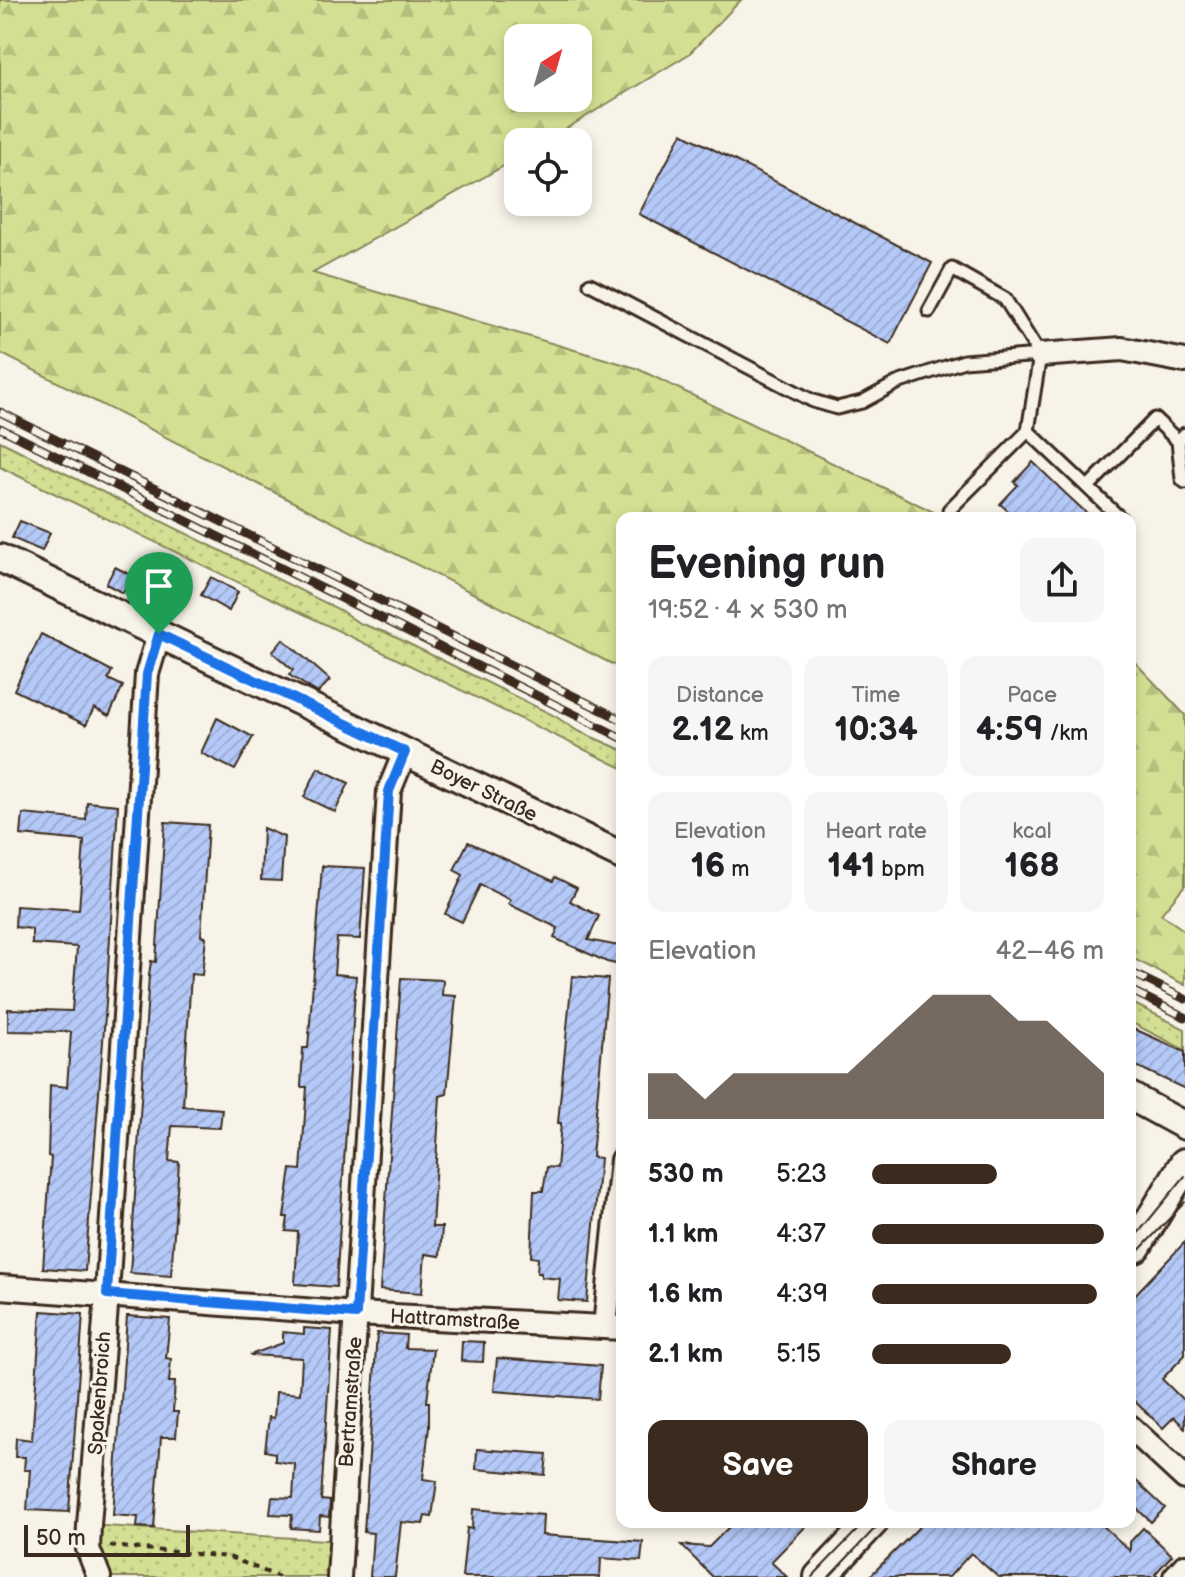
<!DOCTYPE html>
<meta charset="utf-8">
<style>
body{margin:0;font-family:"Balsamiq Sans",sans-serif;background:#f6f6f6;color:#202124;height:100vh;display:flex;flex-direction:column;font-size:30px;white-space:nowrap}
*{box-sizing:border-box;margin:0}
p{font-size:26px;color:#757577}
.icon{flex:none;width:44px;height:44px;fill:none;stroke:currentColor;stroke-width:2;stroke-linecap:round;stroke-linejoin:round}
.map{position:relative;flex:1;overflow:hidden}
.details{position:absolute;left:616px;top:512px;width:520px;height:1016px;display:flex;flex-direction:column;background:#fff;border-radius:16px;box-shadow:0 4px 12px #0003}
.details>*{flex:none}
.needle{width:52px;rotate:37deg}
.controls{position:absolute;left:504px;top:24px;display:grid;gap:16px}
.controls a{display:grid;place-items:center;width:88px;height:88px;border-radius:16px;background:#fff;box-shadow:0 4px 12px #0003;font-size:40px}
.scale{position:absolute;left:24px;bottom:20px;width:166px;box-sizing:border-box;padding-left:8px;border:4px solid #3b2a1e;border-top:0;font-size:22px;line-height:28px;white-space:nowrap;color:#3b2a1e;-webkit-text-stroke:6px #f7f3e8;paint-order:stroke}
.pin{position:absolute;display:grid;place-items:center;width:68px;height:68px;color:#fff;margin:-82px -34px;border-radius:50% 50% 50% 0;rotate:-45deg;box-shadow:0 0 8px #0007}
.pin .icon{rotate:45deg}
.round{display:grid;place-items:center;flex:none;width:84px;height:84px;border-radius:16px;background:#f6f6f6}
.head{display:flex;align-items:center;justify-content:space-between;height:136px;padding:0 32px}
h1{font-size:44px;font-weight:700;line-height:60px}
.stats{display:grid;grid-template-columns:repeat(3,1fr);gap:12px;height:136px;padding:8px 32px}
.stats div{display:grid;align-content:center;border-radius:16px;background:#f6f6f6;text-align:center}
.stats b{font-size:34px;font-weight:700}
.stats small{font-size:22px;font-weight:400}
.stats p{font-size:22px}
.chart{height:224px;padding:16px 32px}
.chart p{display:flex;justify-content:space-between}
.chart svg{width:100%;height:144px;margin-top:8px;fill:#3b2a1e;opacity:.7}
.cta{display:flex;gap:16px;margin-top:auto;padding:16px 32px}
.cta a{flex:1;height:92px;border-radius:16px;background:#3b2a1e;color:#fff;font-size:32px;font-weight:700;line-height:92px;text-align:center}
.cta a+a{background:#f6f6f6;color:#202124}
ul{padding:0 32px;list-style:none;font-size:26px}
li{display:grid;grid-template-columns:128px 96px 1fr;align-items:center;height:60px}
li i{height:20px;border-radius:10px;background:#3b2a1e}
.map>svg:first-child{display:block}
</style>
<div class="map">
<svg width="1185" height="1577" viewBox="0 0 1185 1577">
<defs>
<pattern id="grass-dots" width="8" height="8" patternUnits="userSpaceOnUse" patternTransform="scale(2)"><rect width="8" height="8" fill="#d3e093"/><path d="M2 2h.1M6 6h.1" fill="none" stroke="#b6c07e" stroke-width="1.8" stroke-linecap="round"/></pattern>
<pattern id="forest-firs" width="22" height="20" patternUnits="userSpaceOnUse" patternTransform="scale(2)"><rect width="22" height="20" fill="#d3e093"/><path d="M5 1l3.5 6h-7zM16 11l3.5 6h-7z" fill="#b6c07e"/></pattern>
<pattern id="building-hatch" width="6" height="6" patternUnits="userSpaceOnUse" patternTransform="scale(2)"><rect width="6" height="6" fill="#b4c9f8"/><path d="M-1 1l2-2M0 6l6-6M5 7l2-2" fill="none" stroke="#9cadd4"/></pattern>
</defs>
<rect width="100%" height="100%" fill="#f7f3e8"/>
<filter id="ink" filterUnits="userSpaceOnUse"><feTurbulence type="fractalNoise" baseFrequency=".0125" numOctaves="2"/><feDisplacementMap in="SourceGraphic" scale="16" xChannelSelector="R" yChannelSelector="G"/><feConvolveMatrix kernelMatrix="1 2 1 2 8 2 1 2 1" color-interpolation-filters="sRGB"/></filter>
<g filter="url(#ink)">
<!-- grass -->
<g fill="url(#grass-dots)" stroke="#878558" stroke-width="2">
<polygon points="0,441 340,610 359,623 387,633 555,716 576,730 622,750 622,768 0,467"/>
<polygon points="1130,1002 1185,1029 1185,1050 1130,1022"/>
<polygon points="89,1525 341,1541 339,1577 99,1577"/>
</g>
<!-- forest -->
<g fill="url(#forest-firs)" stroke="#878558" stroke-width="2" fill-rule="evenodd">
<path d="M 0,0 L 741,0 L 689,54 L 544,142 L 518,142 L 518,158 L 313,273 L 636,368 L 946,518 L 622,518 L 622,669 L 0,353 ZM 518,38 L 578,38 L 578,98 L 518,98 Z"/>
<polygon points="1130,657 1185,715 1185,885 1161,914 1185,931 1185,985 1130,957"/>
</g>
<!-- building -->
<g fill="url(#building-hatch)" stroke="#3b2a1e" stroke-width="2">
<polygon points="682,133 932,263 890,344 639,214"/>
<polygon points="1033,462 1065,493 1092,518 1016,518 1000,504 1018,485 1014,482"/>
<polygon points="20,521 50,533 42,551 12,538"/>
<polygon points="115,567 131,575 123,593 106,584"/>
<polygon points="211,577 238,592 229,611 201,595"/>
<polygon points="41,634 112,671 108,679 123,686 109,716 94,708 86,725 14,690"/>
<polygon points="283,639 330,680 318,693 289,675 293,670 272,652"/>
<polygon points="217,718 253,737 235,770 201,753"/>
<polygon points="318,768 349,783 335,812 304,797"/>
<polygon points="87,802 118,805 106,1003 85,1271 43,1268 51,1157 48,1156 50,1085 67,1087 71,1032 8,1031 8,1009 72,1011 77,947 32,944 32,929 15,927 16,906 79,910 83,855 84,841 21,835 23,814 86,820"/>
<polygon points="165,822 208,825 201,936 206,937 202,975 191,974 183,1106 222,1109 220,1128 172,1126 169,1161 179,1162 171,1276 130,1273 149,975 151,961 156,962"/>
<polygon points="263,828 284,837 281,881 261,880"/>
<polygon points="468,842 553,881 555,877 577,888 570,901 599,916 588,940 619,946 616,964 607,962 554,938 558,928 508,904 511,900 480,885 462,922 445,914 463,875 454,870"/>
<polygon points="322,866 365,868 360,939 337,938 334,974 356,976 336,1287 295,1284 298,1232 286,1231 288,1217 284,1217 291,1169 301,1170 307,1087 301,1087 303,1048 308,1048"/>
<polygon points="572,976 608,979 592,1157 600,1158 587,1302 558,1300 560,1279 541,1277 541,1273 537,1273 538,1258 531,1257 534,1191 543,1191 547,1167 557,1168 561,1123 558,1123"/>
<polygon points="401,978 443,980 442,995 456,996 447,1094 440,1096 432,1227 442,1227 440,1256 425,1254 422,1293 380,1290"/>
<polygon points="1130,1027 1185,1052 1185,1089 1130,1063"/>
<polygon points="1185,1242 1185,1355 1162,1379 1185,1402 1185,1428 1174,1417 1163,1428 1130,1397 1130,1300"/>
<polygon points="41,1311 83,1314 69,1512 27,1510 30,1470 24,1470 25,1457 15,1457 16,1438 32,1440"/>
<polygon points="127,1316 170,1319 166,1358 171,1359 169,1382 175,1382 173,1412 178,1412 176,1437 161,1437 154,1528 137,1527 138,1517 113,1515"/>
<polygon points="304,1328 332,1330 321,1500 330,1501 329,1517 320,1516 319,1530 291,1528 292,1515 270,1514 272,1497 293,1498 295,1464 275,1461 275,1453 265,1451 269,1417 274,1418 276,1392 300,1394 302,1358 250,1355 283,1343 283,1332 304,1334"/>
<polygon points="377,1333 406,1335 405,1348 433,1349 427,1402 429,1402 429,1427 423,1479 437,1481 432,1517 425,1516 423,1524 401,1522 395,1577 370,1577 373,1533 364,1532"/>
<polygon points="462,1341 484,1342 483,1362 461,1361"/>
<polygon points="497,1358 601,1366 598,1399 494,1391"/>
<polygon points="477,1449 547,1454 545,1475 476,1469"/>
<polygon points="1130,1475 1165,1508 1151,1522 1130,1502"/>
<polygon points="473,1509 543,1515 542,1535 643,1542 641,1561 601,1558 600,1577 462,1577 467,1528 472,1529"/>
<polygon points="734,1522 810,1522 771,1562 787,1577 713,1577 681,1545 709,1547"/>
<polygon points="924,1522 1099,1522 1130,1551 1130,1542 1143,1528 1172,1555 1155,1574 1158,1577 998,1577 971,1553 949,1577 869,1577"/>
</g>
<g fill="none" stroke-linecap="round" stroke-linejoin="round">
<!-- service casing -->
<g stroke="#3b2a1e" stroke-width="17">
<g id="service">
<polyline points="590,284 813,401 837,408 862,402 897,383 964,361 1040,355"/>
<polyline points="929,311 952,269 1005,299 1040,355 1028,431 1120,518"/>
<polyline points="1178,441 1182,479 1185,482"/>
<polyline points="1088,487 1155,419 1178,441 1185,434"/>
<polyline points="949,510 1028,431"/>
</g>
</g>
<!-- minor casing -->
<g stroke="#3b2a1e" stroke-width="28">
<g id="minor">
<polyline points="1040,355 1122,349 1185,361"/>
<polyline points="0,1287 356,1314 622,1328"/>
<polyline points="605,1327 622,1160"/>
<polyline points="1130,1427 1185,1478"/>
<polyline points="99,1577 88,1549 89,1525 107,1294 147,674 159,634"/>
<polyline points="339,1577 389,791 405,752"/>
<polyline points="1175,1577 1185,1566"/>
</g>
</g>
<!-- tertiary casing -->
<g stroke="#3b2a1e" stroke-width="32">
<g id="tertiary">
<polyline points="0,558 622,856"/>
<polyline points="1130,1096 1185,1126"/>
</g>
</g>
<!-- secondary casing -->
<g stroke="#3b2a1e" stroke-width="36">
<g id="secondary">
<polyline points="1135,1247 1185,1164"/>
<polyline points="820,1577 872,1522"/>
</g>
</g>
<!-- path -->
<polyline stroke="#3b2a1e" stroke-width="4" stroke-dasharray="6 6" stroke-linecap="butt" points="110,1546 229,1557 279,1577"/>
<!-- service -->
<use href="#service" stroke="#f7f3e8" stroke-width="11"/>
<!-- minor -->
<use href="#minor" stroke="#f7f3e8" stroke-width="22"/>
<!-- tertiary -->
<use href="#tertiary" stroke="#f7f3e8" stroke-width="26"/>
<!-- secondary -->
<use href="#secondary" stroke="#f7f3e8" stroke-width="30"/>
<!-- tram -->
<g stroke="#3b2a1e" stroke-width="2">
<polyline points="1130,1243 1185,1176"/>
<polyline points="1130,1260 1185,1202"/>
<polyline points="812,1577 865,1522"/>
<polyline points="829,1577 881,1522"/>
</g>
<!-- rail casing -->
<g stroke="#3b2a1e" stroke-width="9">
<g id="rail">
<polyline points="0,412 622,720"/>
<polyline points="0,428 622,738"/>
<polyline points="1130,972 1185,999"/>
<polyline points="1130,990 1185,1017"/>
</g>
</g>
<!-- rail -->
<use href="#rail" stroke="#f7f3e8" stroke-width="6" stroke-dasharray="18" stroke-linecap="butt"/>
</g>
</g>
<g fill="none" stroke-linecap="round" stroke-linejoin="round" filter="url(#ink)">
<!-- route casing -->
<g stroke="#fff" stroke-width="16">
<polygon id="route" points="159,634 405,752 389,791 356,1314 107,1294 147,674"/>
</g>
<!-- route -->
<use href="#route" stroke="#1a73e8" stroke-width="10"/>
</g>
<g text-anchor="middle" stroke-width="6" stroke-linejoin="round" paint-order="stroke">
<!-- street labels -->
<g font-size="20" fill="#3b2a1e" stroke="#f7f3e8">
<text transform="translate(484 790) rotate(26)" y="7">Boyer Straße</text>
<text transform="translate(455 1319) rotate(3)" y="7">Hattramstraße</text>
<text transform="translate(99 1393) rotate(-86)" y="7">Spakenbroich</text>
<text transform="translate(350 1402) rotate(-86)" y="7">Bertramstraße</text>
</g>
</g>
</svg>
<div class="controls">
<a><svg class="needle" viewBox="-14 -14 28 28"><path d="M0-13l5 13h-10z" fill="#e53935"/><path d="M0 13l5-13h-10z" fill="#757577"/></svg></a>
<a><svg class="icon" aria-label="locate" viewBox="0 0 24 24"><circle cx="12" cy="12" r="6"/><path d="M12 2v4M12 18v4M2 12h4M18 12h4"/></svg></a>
</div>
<div class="scale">50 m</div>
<div class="pin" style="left:159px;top:634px;background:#1e9e55"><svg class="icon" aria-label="arrive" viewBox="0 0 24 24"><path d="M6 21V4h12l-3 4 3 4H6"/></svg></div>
<section class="details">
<div class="head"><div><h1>Evening run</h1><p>19:52 · 4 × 530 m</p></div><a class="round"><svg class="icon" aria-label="share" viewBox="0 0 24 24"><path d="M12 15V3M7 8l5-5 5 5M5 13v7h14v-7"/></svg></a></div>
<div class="stats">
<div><p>Distance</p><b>2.12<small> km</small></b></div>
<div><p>Time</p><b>10:34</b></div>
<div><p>Pace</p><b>4:59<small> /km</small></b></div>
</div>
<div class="stats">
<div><p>Elevation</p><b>16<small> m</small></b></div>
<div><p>Heart rate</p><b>141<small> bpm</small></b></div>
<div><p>kcal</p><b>168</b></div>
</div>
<div class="chart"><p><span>Elevation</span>42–46 m</p>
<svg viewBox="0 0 160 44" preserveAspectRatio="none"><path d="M0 44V30L10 30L20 38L30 30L40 30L50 30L60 30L70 30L80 22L90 14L100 6L110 6L120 6L130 14L140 14L150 22L160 30V44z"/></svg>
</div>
<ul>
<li><b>530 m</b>5:23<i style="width:54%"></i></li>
<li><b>1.1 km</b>4:37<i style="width:100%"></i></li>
<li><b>1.6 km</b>4:39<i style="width:97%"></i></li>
<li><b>2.1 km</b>5:15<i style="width:60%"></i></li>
</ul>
<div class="cta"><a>Save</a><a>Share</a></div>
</section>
</div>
